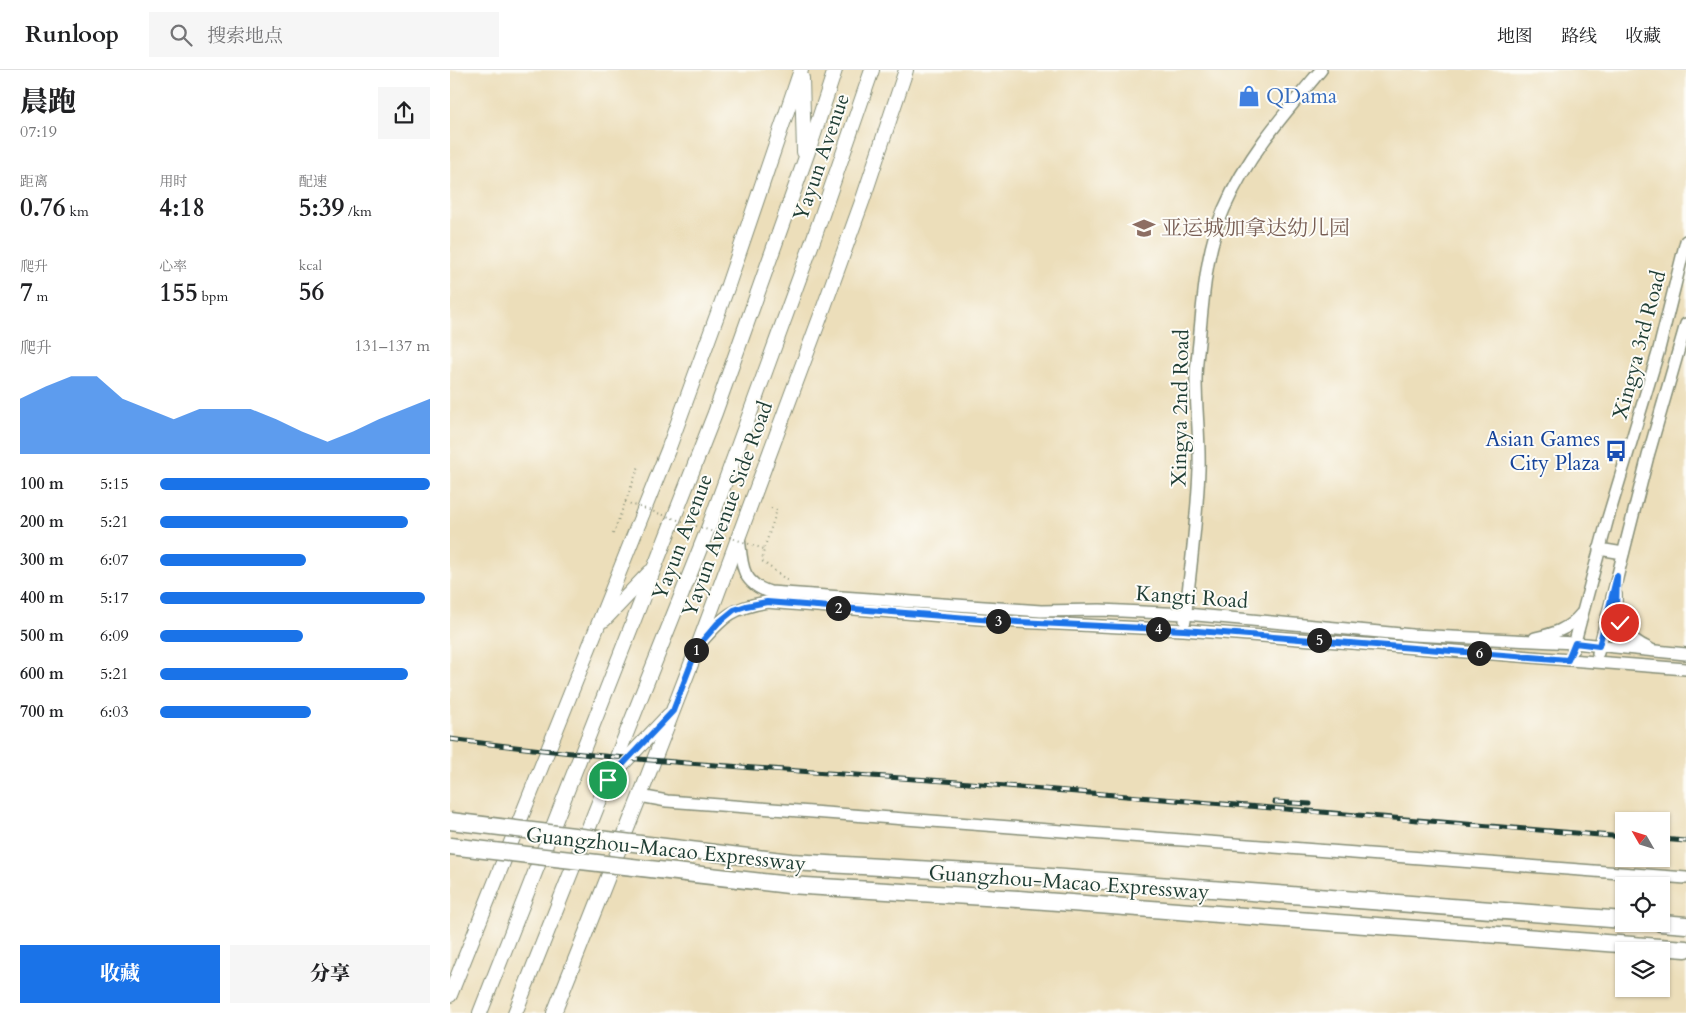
<!DOCTYPE html>
<html lang="zh">
<meta charset="utf-8">
<style>
body{margin:0;font-family:Cardo,"Noto Serif SC",serif;background:#f6f6f6;color:#202124;height:100vh;display:flex;flex-direction:column;font-size:19px;white-space:nowrap}
*{box-sizing:border-box;margin:0}
p{font-size:16px;color:#757577}
.icon{flex:none;width:28px;height:28px;fill:none;stroke:currentColor;stroke-width:2;stroke-linecap:round;stroke-linejoin:round}
.map{position:relative;flex:1;overflow:hidden}
.panel{display:flex;flex-direction:column;background:#fff;width:450px}
.panel>*{flex:none}
.needle{width:32px;rotate:309deg}
.fabs{position:absolute;left:1165px;top:742px;display:grid;gap:10px}
.fabs a{display:grid;place-items:center;width:55px;height:55px;border-radius:0px;background:#fff;box-shadow:0 1px 4px #0004;font-size:25px}
.pin{position:absolute;display:grid;place-items:center;width:42px;height:42px;color:#fff;margin:-21px;border:2px solid #fff;border-radius:50%;box-shadow:0 1px 5px #0007}
.km{position:absolute;width:25px;height:25px;margin:-12px;border-radius:50%;background:#222;color:#fff;font-size:14px;line-height:25px;text-align:center}
.round{display:grid;place-items:center;flex:none;width:52px;height:52px;border-radius:0px;background:#f6f6f6}
.overview{display:flex;align-items:center;justify-content:space-between;height:85px;padding:0 20px}
h1{font-size:28px;font-weight:800;line-height:38px}
.figures{display:grid;grid-template-columns:repeat(3,1fr);gap:8px;height:85px;padding:5px 20px}
.figures div{display:grid;align-content:center}
.figures b{font-size:25px;font-weight:800}
.figures small{font-size:14px;font-weight:400}
.figures p{font-size:14px}
.chart{height:140px;padding:10px 20px}
.chart p{display:flex;justify-content:space-between}
.chart svg{width:100%;height:90px;margin-top:5px;fill:#1a73e8;opacity:.7}
.button{display:flex;gap:10px;margin-top:auto;padding:10px 20px}
.button a{flex:1;height:58px;border-radius:0px;background:#1a73e8;color:#fff;font-size:20px;font-weight:800;line-height:58px;text-align:center}
.button a+a{background:#f6f6f6;color:#202124}
ul{padding:0 20px;list-style:none;font-size:16px}
li{display:grid;grid-template-columns:80px 60px 1fr;align-items:center;height:38px}
li i{height:12px;border-radius:6px;background:#1a73e8}
header{display:flex;align-items:center;gap:30px;box-sizing:border-box;height:70px;padding:0 25px;background:#fff;border-bottom:1px solid #e0e0e0}
header strong{font-size:24px}
nav{display:flex;gap:28px;margin-inline-start:auto;font-size:18px}
.search{width:350px;height:45px;background:#f6f6f6;display:flex;align-items:center;gap:12px;box-sizing:border-box;padding:0 18px;border-radius:0px;color:#757577;font-size:19px}
main{display:flex;flex:1;min-height:0}
.map>svg:first-child{display:block}
</style>
<header>
<strong>Runloop</strong>
<div class="search"><svg class="icon" aria-label="search" viewBox="0 0 24 24"><circle cx="10" cy="10" r="6"/><path d="M15 15l6 6"/></svg>搜索地点</div>
<nav><a>地图</a><a>路线</a><a>收藏</a></nav>
</header>
<main>
<section class="panel">
<div class="overview"><div><h1>晨跑</h1><p>07:19</p></div><a class="round"><svg class="icon" aria-label="share" viewBox="0 0 24 24"><path d="M12 15V3M7 8l5-5 5 5M5 13v7h14v-7"/></svg></a></div>
<div class="figures">
<div><p>距离</p><b>0.76<small> km</small></b></div>
<div><p>用时</p><b>4:18</b></div>
<div><p>配速</p><b>5:39<small> /km</small></b></div>
</div>
<div class="figures">
<div><p>爬升</p><b>7<small> m</small></b></div>
<div><p>心率</p><b>155<small> bpm</small></b></div>
<div><p>kcal</p><b>56</b></div>
</div>
<div class="chart"><p><span>爬升</span>131–137 m</p>
<svg viewBox="0 0 160 44" preserveAspectRatio="none"><path d="M0 44V17L10 11L20 6L30 6L40 17L50 22L60 27L70 22L80 22L90 22L100 27L110 33L120 38L130 33L140 27L150 22L160 17V44z"/></svg>
</div>
<ul>
<li><b>100 m</b>5:15<i style="width:100%"></i></li>
<li><b>200 m</b>5:21<i style="width:92%"></i></li>
<li><b>300 m</b>6:07<i style="width:54%"></i></li>
<li><b>400 m</b>5:17<i style="width:98%"></i></li>
<li><b>500 m</b>6:09<i style="width:53%"></i></li>
<li><b>600 m</b>5:21<i style="width:92%"></i></li>
<li><b>700 m</b>6:03<i style="width:56%"></i></li>
</ul>
<div class="button"><a>收藏</a><a>分享</a></div>
</section>
<div class="map">
<svg width="1236" height="943" viewBox="0 0 1236 943">
<rect width="100%" height="100%" fill="#fdfcf7"/>
<filter id="ink" filterUnits="userSpaceOnUse"><feTurbulence type="fractalNoise" baseFrequency=".02" numOctaves="2"/><feDisplacementMap in="SourceGraphic" scale="10" xChannelSelector="R" yChannelSelector="G"/><feConvolveMatrix kernelMatrix="1 2 1 2 8 2 1 2 1" color-interpolation-filters="sRGB"/></filter>
<filter id="wash" filterUnits="userSpaceOnUse"><feTurbulence type="fractalNoise" baseFrequency=".0096" numOctaves="4" result="noise"/><feDisplacementMap in="SourceGraphic" scale="20" xChannelSelector="R" yChannelSelector="G"/><feGaussianBlur stdDeviation="1.12" result="paint"/><feColorMatrix in="noise" values="0 0 0 0 0 0 0 0 0 0 0 0 0 0 0 0 0 1.4 0 .05"/><feComposite in="paint" operator="in"/></filter>
<g filter="url(#wash)">
<rect width="100%" height="100%" fill="#ecdeba"/>
</g>
<g filter="url(#ink)">
<g fill="none" stroke-linecap="round" stroke-linejoin="round">
<!-- minor casing -->
<g stroke="#868e77" stroke-width="14">
<g id="minor">
<path d="M 289,466 C 292,493 290,513 320,522 L 591,541 L 650,540 L 736,544 L 962,565 L 1125,573 L 1236,584"/>
<polyline points="1149,479 1173,483"/>
<path d="M 1166,525 C 1165,554 1174,567 1200,579"/>
<path d="M 735,551 C 740,501 747,451 749,400 C 750,370 746,340 746,310 C 746,293 749,277 750,261 C 754,219 757,178 774,139 C 797,86 834,44 871,0"/>
<path d="M 1085,568 C 1103,564 1119,559 1131,544"/>
<path d="M 252,571 C 275,545 283,538 317,532 L 568,552 L 734,560 L 1236,599"/>
<polyline points="1123,579 1158,448 1208,283 1236,171"/>
<polyline points="1148,583 1198,386 1236,254"/>
<polyline points="190,726 217,731 1236,808"/>
</g>
</g>
<!-- major casing -->
<g stroke="#868e77" stroke-width="16">
<g id="major">
<polyline points="352,8 354,82"/>
<polyline points="154,550 200,502"/>
<polyline points="163,704 219,645"/>
<polyline points="0,925 218,380 277,218 351,0"/>
<polyline points="30,943 265,343 361,73 385,0"/>
<polyline points="65,943 259,456 365,165 422,0"/>
<polyline points="104,943 190,726 248,576 371,245 413,129 456,0"/>
</g>
</g>
<!-- highway casing -->
<g stroke="#868e77" stroke-width="19">
<g id="highway">
<polyline points="574,805 1174,850"/>
<polyline points="568,829 1236,879"/>
<polyline points="1211,853 1236,855"/>
</g>
</g>
<!-- path -->
<g stroke="#868e77" stroke-width="2" stroke-dasharray="1 4" stroke-linecap="butt">
<polyline points="321,438 327,440 314,479 312,491 338,511"/>
<polyline points="163,464 189,396"/>
</g>
<!-- minor -->
<use href="#minor" stroke="#fff" stroke-width="11"/>
<!-- major -->
<use href="#major" stroke="#fff" stroke-width="14"/>
<!-- highway -->
<use href="#highway" stroke="#fff" stroke-width="16"/>
<!-- rail casing -->
<g stroke="#1f3d34" stroke-width="5">
<g id="rail">
<path d="M 0,669 C 172,692 346,700 519,713 C 737,730 955,751 1174,767"/>
<polyline points="825,732 860,734"/>
<polyline points="1211,769 1236,771"/>
</g>
</g>
<!-- rail -->
<use href="#rail" stroke="#fdfcf7" stroke-width="3" stroke-dasharray="9" stroke-linecap="butt"/>
<!-- highway-bridge casing -->
<g stroke="#868e77" stroke-width="19" stroke-linecap="butt">
<g id="highway-bridge">
<polyline points="0,751 341,792 574,805"/>
<polyline points="0,776 339,815 568,829"/>
</g>
</g>
<!-- path-bridge -->
<polyline stroke="#868e77" stroke-width="2" stroke-dasharray="1 4" stroke-linecap="butt" points="175,432 314,479"/>
<!-- highway-bridge -->
<use href="#highway-bridge" stroke="#fff" stroke-width="16"/>
</g>
</g>
<g fill="none" stroke-linecap="round" stroke-linejoin="round" filter="url(#ink)">
<!-- route casing -->
<g stroke="#fff" stroke-width="10">
<polyline id="route" points="158,710 223,641 248,576 268,553 284,540 296,536 317,532 568,552 734,560 1118,590 1125,573 1149,576 1167,506 1166,539 1170,553"/>
</g>
<!-- route -->
<use href="#route" stroke="#1a73e8" stroke-width="6"/>
</g>
<!-- icons -->
<defs>
<g id="shop-bare" transform="scale(1.725)"><path d="M-5-2.5h2.3a2.7 3.5 0 0 1 5.4 0H5L5.5 6h-11ZM-1.5-2.5h3a1.5 2.3 0 0 0-3 0Z" fill="#3f7fe0" stroke="#fdfcf7" stroke-width="2.5" paint-order="stroke"/></g>
<g id="school-bare" transform="scale(1.725)"><path d="M0-5L7-2L0 1L-7-2ZM-4 1L0 2.5L4 1V4Q0 6-4 4Z" fill="#8d6e63" stroke="#fdfcf7" stroke-width="2.5" paint-order="stroke"/></g>
<g id="bus-bare" transform="scale(1.725)"><path d="M-5-6H5V4H4V6H2V4H-2V6H-4V4H-5ZM-3.5-4V0h7V-4ZM-3.5 1.2v1.5H-2V1.2ZM2 1.2v1.5H3.5V1.2Z" fill="#1a4fb4" stroke="#fdfcf7" stroke-width="2.5" paint-order="stroke"/></g>
</defs>
<g fill-rule="evenodd">
<use href="#shop-bare" x="799" y="26"/>
<use href="#school-bare" x="694" y="158"/>
<use href="#bus-bare" x="1166" y="381"/>
</g>
<g text-anchor="middle" stroke-width="4" stroke-linejoin="round" paint-order="stroke">
<!-- shop labels -->
<g font-size="21" fill="#366cbe" stroke="#fdfcf7" text-anchor="start">
<text x="816" y="33">QDama</text>
</g>
<!-- street labels -->
<g font-size="21" fill="#1f3d34" stroke="#fdfcf7">
<text transform="translate(371 87) rotate(-71)" y="7">Yayun Avenue</text>
<text transform="translate(1189 275) rotate(-75)" y="7">Xingya 3rd Road</text>
<text transform="translate(730 338) rotate(-89)" y="7">Xingya 2nd Road</text>
<text transform="translate(277 439) rotate(-70)" y="7">Yayun Avenue Side Road</text>
<text transform="translate(232 467) rotate(-69)" y="7">Yayun Avenue</text>
<text transform="translate(742 527) rotate(4)" y="7">Kangti Road</text>
<text transform="translate(216 779) rotate(6)" y="7">Guangzhou-Macao Expressway</text>
<text transform="translate(619 812) rotate(4)" y="7">Guangzhou-Macao Expressway</text>
</g>
<!-- education labels -->
<g font-size="21" fill="#785e54" stroke="#fdfcf7" text-anchor="start">
<text x="711" y="165">亚运城加拿达幼儿园</text>
</g>
<!-- transit labels -->
<g font-size="21" fill="#164399" stroke="#fdfcf7" text-anchor="end">
<text x="1150" y="376">Asian Games<tspan x="1150" dy="24">City Plaza</tspan></text>
</g>
</g>
</svg>
<div class="fabs">
<a><svg class="needle" viewBox="-14 -14 28 28"><path d="M0-13l5 13h-10z" fill="#e53935"/><path d="M0 13l5-13h-10z" fill="#757577"/></svg></a>
<a><svg class="icon" aria-label="locate" viewBox="0 0 24 24"><circle cx="12" cy="12" r="6"/><path d="M12 2v4M12 18v4M2 12h4M18 12h4"/></svg></a>
<a><svg class="icon" aria-label="layers" viewBox="0 0 24 24"><path d="M12 4l9 5-9 5-9-5zM3 14l9 5 9-5"/></svg></a>
</div>
<div class="pin" style="left:158px;top:710px;background:#1e9e55"><svg class="icon" aria-label="arrive" viewBox="0 0 24 24"><path d="M6 21V4h12l-3 4 3 4H6"/></svg></div>
<div class="pin" style="left:1170px;top:553px;background:#d93025"><svg class="icon" aria-label="check" viewBox="0 0 24 24"><path d="M5 12l5 5 9-10"/></svg></div>
<b class="km" style="left:246px;top:580px">1</b>
<b class="km" style="left:388px;top:538px">2</b>
<b class="km" style="left:548px;top:551px">3</b>
<b class="km" style="left:708px;top:559px">4</b>
<b class="km" style="left:869px;top:570px">5</b>
<b class="km" style="left:1029px;top:583px">6</b>
</div>
</main>
